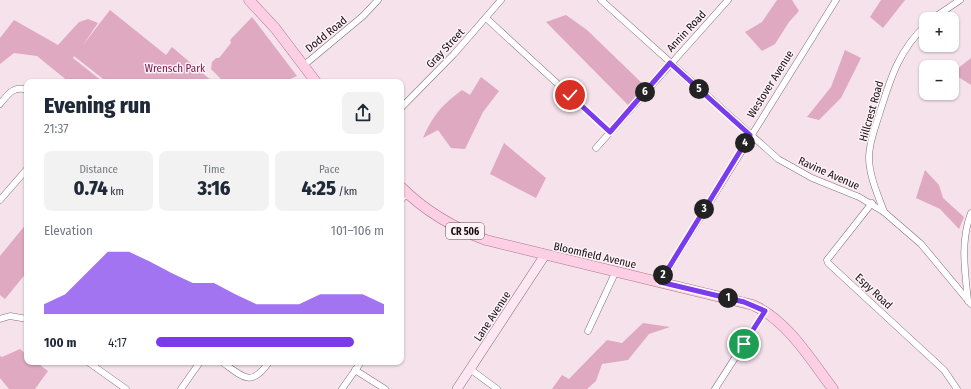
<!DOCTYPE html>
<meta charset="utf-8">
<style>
body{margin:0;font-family:"Fira Sans Condensed",sans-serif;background:#f2f2f3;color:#1f2937;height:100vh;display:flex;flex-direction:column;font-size:15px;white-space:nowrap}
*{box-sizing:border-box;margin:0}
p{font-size:13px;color:#747a83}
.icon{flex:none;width:22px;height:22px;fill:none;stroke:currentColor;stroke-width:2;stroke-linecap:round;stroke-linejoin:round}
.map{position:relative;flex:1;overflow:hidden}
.drawer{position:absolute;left:24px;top:79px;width:380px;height:286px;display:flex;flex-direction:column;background:#fff;border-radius:8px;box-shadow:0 1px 3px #0004}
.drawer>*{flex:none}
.controls{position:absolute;left:919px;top:12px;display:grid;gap:8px}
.controls a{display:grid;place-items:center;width:40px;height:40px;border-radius:8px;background:#fff;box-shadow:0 1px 3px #0004;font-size:20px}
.pin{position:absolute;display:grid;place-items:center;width:34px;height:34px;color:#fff;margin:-17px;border:2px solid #fff;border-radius:50%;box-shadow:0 1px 4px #0007}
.km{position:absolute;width:20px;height:20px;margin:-10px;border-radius:50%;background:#222;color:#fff;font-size:11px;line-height:20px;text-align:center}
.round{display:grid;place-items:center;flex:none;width:42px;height:42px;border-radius:8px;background:#f2f2f3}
.headline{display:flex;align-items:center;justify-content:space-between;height:68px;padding:0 20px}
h1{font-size:22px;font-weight:800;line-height:30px}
.figures{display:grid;grid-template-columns:repeat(3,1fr);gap:6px;height:68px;padding:4px 20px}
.figures div{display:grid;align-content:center;border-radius:8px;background:#f2f2f3;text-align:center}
.figures b{font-size:20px;font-weight:800}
.figures small{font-size:11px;font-weight:400}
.figures p{font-size:11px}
.chart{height:112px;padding:8px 20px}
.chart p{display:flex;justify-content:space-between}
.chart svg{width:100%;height:72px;margin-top:4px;fill:#7c3aed;opacity:.7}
ul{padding:0 20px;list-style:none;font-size:13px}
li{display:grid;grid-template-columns:64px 48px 1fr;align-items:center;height:30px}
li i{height:10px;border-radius:5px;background:#7c3aed}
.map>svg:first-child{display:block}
</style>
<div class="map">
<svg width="971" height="389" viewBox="0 0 971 389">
<rect width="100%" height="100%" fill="#f5e2ea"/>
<!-- green -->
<g fill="#dfa9c1">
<polygon points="777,0 792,0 799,11 789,22 775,44 762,51 745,32 762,22"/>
<polygon points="881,0 905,0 883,28 870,17"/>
<polygon points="110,10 166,55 172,47 213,82 107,82 74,56 73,58 103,82 69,82 37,56 14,53 0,64 0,38 14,20 58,45 79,22 88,19 98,23 83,45"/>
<polygon points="566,15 587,30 647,88 628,105 546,22"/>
<polygon points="252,17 297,76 283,82 224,82 211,69 212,62 216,58 219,58 231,43 230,40"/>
<polygon points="845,50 861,58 841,98 819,120 807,117 831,87"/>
<polygon points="971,58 971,85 952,73"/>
<path d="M 481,77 L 499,91 L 483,112 L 465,149 L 451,148 L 438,130 L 423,138 C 433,115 442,105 462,90 L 470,95 Z"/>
<polygon points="504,143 546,178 536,198 490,174"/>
<polygon points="925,170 939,185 943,198 964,217 959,229 940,209 916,198"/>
<polygon points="27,223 27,272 5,299 0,295 0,256"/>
<polygon points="643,323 670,327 649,334 628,360 602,364 596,381 587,389 552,389 562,375 569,379 607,340 622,343"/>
<polygon points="20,349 27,355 27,362 36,362 48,371 35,389 9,389 0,378 0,356 2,357"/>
</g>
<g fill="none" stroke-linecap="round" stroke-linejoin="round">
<!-- street casing -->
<g stroke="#837279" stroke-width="7">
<g id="street">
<polyline points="601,0 778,159 812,178 859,197 884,212 921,244 971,304"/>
<polyline points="486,18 610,132"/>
<polyline points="932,19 960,0"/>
<polyline points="303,66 363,16 378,0"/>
<path d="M 0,104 C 8,94 14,85 27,90"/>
<polyline points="401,108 454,54 501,0"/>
<polyline points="596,148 728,0"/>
<polyline points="0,200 27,169"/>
<polyline points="401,200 407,193"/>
<polyline points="872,203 827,260 828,263 944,370 957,389"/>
<path d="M 884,212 C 878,195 869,176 869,157 C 869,143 875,128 879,115 C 890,80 898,51 926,25"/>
<polyline points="660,282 836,0"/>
<path d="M 968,301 C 965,271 960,242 971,213"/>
<polyline points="0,319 10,316 27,319"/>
<polyline points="588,331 616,271"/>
<polyline points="88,362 126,389"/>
<path d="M 222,362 C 243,377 251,388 269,362"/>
<polyline points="470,369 497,389"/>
<polyline points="355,370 385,389"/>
<polyline points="181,389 200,362"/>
<polyline points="342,389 361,362"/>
<polyline points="715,389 765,311"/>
</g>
</g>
<!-- secondary casing -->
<g stroke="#837279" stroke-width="10">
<polyline id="secondary" points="457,389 545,255"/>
</g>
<!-- primary casing -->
<g stroke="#ab778e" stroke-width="11">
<g id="primary">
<polyline points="249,0 275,28 316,82"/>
<path d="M 401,187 C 425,211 454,228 486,240 L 753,305 C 788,321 810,359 833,389"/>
</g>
</g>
<!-- street -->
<use href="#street" stroke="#fff" stroke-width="6"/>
<!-- secondary -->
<use href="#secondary" stroke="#fee7f2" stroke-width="9"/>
<!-- primary -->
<use href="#primary" stroke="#fdcfe4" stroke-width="10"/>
</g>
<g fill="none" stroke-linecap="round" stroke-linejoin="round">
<!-- route casing -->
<g stroke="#fff" stroke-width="8">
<polyline id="route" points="570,95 610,132 670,63 750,135 660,282 744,302 765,311 744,344"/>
</g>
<!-- route -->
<use href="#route" stroke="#7c3aed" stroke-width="5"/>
</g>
<g text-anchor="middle" stroke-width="3" stroke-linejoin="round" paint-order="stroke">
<!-- shield labels -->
<rect fill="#fef2f7" stroke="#5a5255" stroke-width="1" x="446" y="223" width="38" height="16" rx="3"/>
<g font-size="10" font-weight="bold" fill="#140e10">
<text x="465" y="235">CR 506</text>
</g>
<!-- street labels -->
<g font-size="11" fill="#140e10" stroke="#fef2f7">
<text transform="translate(686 31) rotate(-47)" y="4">Annin Road</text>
<text transform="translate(326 34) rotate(-39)" y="4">Dodd Road</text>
<text transform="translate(445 48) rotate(-47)" y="4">Gray Street</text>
<text transform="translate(770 84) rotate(-58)" y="4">Westover Avenue</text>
<text transform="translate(871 111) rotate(-74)" y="4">Hillcrest Road</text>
<text transform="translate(829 173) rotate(24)" y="4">Ravine Avenue</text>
<text transform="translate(595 255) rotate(13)" y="4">Bloomfield Avenue</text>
<text transform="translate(874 291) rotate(43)" y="4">Espy Road</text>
<text transform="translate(492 316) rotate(-57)" y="4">Lane Avenue</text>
</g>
<!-- park labels -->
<g font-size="11" fill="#77144e" stroke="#fef2f7">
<text x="175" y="72">Wrensch Park</text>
</g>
</g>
</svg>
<div class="controls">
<a>+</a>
<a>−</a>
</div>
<div class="pin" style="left:744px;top:344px;background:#1e9e55"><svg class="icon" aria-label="arrive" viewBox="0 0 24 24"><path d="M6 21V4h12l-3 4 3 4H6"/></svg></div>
<div class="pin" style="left:570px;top:95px;background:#d93025"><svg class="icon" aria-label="check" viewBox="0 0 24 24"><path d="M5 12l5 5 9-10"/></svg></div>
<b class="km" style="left:728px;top:298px">1</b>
<b class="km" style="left:663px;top:275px">2</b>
<b class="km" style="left:704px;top:209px">3</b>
<b class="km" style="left:745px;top:143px">4</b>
<b class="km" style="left:699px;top:89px">5</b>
<b class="km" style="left:645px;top:92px">6</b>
<section class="drawer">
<div class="headline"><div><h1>Evening run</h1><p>21:37</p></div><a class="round"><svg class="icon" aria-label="share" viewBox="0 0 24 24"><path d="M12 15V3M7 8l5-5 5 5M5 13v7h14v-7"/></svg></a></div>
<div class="figures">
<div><p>Distance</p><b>0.74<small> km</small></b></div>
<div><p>Time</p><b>3:16</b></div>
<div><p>Pace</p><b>4:25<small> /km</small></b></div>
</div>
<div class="chart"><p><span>Elevation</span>101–106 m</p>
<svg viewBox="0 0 160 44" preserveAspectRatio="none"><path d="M0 44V38L10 32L20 19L30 6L40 6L50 12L60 19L70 25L80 25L90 32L100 38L110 38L120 38L130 32L140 32L150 32L160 38V44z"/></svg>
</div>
<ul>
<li><b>100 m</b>4:17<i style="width:87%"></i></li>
</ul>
</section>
</div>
